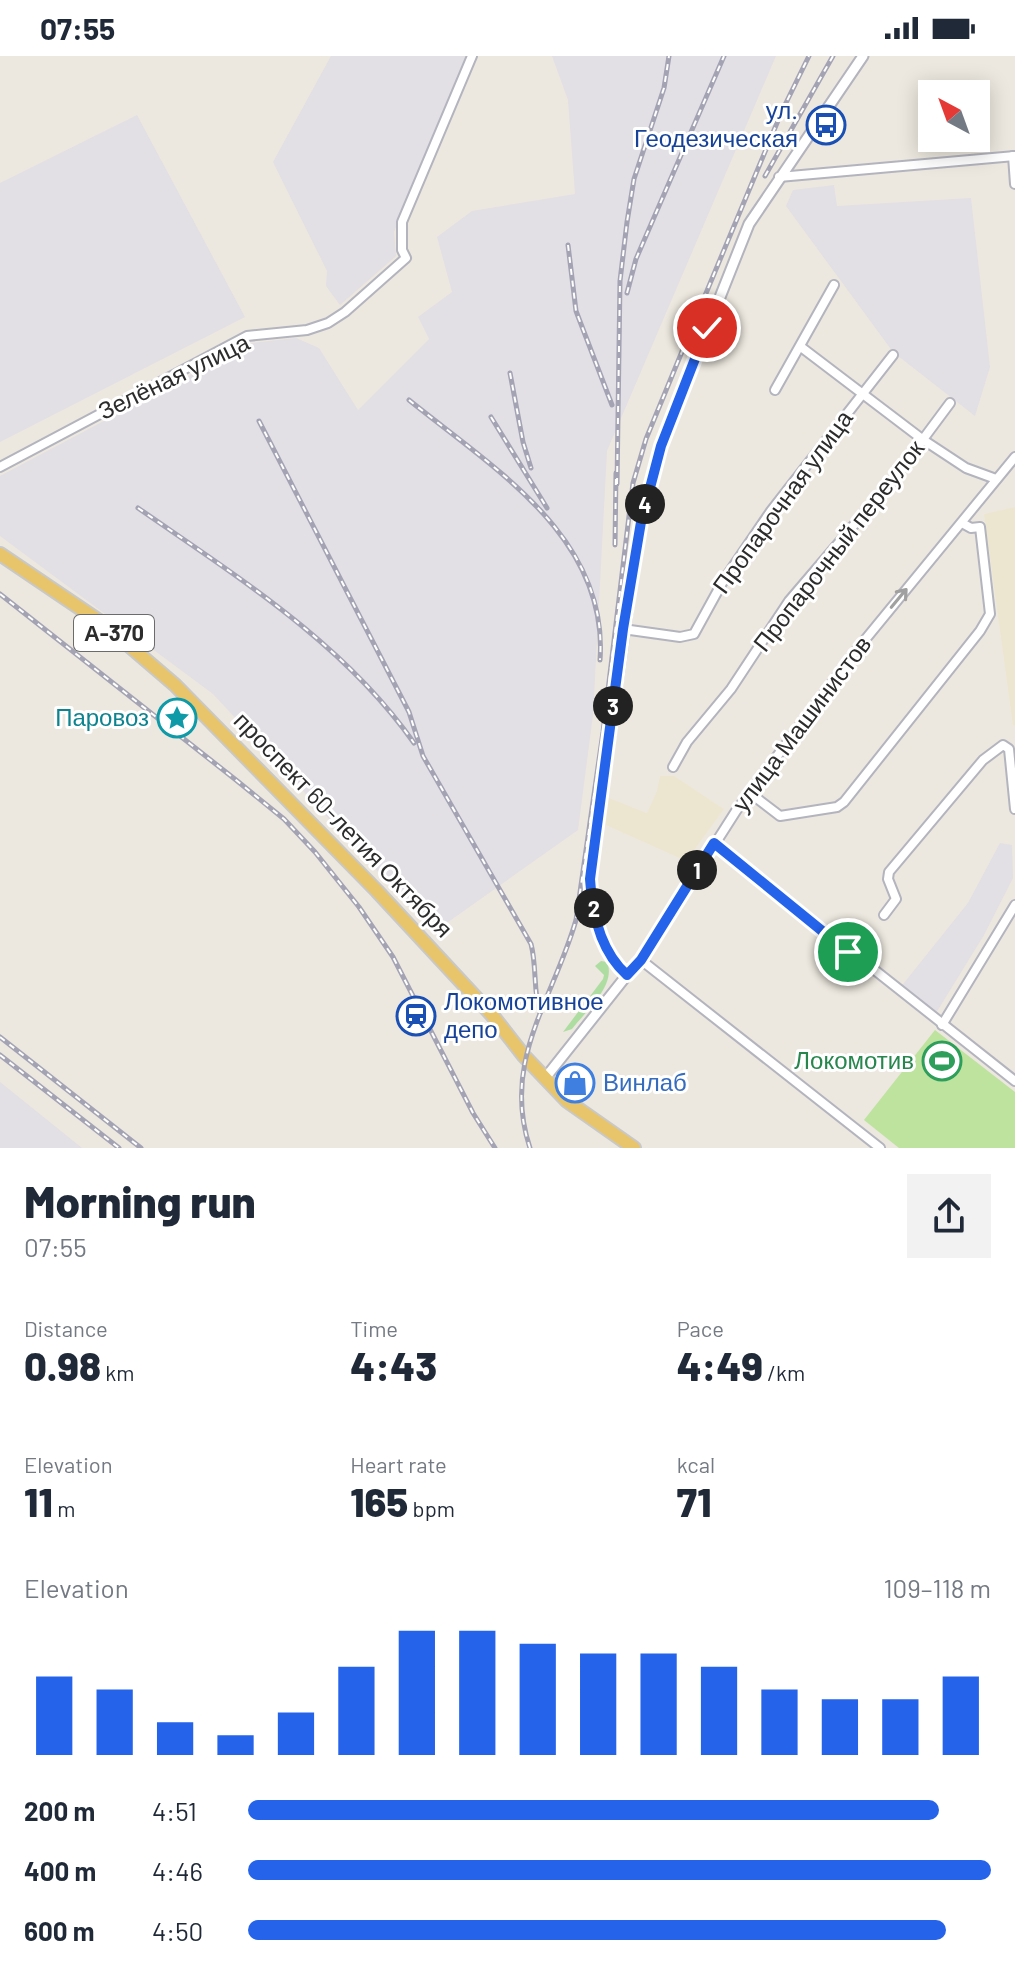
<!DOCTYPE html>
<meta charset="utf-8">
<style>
body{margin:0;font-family:Barlow,sans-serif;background:#f2f2f3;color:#1f2937;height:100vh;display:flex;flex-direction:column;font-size:30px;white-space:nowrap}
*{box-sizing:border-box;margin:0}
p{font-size:26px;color:#747a83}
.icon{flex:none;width:44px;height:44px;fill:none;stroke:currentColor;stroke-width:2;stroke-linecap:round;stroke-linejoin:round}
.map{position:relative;height:1092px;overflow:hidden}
.details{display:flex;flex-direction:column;background:#fff;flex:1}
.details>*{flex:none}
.needle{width:52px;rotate:319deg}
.fabs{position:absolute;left:918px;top:24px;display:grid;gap:16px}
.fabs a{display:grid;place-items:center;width:72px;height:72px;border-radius:0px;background:#fff;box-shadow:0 4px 20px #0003;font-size:40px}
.pin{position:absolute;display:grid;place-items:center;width:68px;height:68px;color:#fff;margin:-34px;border:4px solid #fff;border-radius:50%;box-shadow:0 2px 8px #0007}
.km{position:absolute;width:40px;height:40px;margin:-20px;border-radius:50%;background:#222;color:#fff;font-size:22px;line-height:40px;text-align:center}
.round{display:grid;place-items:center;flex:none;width:84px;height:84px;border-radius:0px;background:#f2f2f3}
.headline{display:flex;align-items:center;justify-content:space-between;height:136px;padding:0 24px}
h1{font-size:44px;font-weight:800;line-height:60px}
.figures{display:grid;grid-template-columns:repeat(3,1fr);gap:12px;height:136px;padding:8px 24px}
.figures div{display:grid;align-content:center}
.figures b{font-size:40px;font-weight:800}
.figures small{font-size:22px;font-weight:400}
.figures p{font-size:22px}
.chart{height:224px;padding:16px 24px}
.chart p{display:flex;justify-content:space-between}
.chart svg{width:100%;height:144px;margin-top:8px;stroke:#2563eb;stroke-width:6}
ul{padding:0 24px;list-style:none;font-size:26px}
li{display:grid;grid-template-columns:128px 96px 1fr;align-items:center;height:60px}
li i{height:20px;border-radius:10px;background:#2563eb}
.status{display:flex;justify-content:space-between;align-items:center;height:56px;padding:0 40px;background:#fff;direction:ltr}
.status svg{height:22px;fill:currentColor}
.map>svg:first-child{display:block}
</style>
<div class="status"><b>07:55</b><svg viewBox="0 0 49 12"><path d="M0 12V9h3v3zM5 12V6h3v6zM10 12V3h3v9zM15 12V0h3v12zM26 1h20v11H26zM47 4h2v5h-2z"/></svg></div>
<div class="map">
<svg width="1015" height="1092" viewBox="0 0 1015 1092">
<rect width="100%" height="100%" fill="#ece8df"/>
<!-- industrial -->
<g fill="#e2dfe5">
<polygon points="331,0 466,0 394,176 396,200 340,249 326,230 327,215 273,106"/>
<polygon points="552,0 776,0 607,395 593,659 578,774 434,876 213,638 0,480 0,420 251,287 296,282 319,292 358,354 429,283 418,261 452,236 437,181 472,155 575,138 568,44"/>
<polygon points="137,59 245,261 0,386 0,127"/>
<polygon points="834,129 837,150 971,142 990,311 975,360 893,296 786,150 793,134"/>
<polygon points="1000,787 1012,789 1013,822 984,879 936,957 900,932 968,847"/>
<polygon points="0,1026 82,1092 0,1092"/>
</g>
<!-- education -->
<g fill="#ece6d1">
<polygon points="1015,451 1015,669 1013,670 984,458"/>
<polygon points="660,720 674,720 724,753 686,805 599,766 604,740 647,757 657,735"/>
</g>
<!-- green -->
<path fill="#aedda2" d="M 601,905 L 607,906 C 617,929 585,956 572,973 L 563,976 L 603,923 L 604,919 L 595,910 Z"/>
<!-- pitch -->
<polygon fill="#bde39e" points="935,974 1015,1036 1015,1092 899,1092 864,1064"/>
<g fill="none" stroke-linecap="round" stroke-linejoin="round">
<!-- minor casing -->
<g stroke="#b3b4be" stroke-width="12">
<g id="minor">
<polyline points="1013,100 1015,128"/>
<polyline points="779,121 1015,100"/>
<polyline points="801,291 922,383 966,412 996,423"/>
<polyline points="775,334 834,229"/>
<polyline points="0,411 247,280 307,274 328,267 345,256 406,202 402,194 402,166 472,0"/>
<polyline points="623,573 680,581 694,578 722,527 771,455 893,299"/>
<polyline points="673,711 687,686 731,633 789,545 895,421 950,347"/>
<polyline points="750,737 780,760 837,751 844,746 980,575 990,558 980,471 971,472 962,467"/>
<polyline points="714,787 1015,1025"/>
<polyline points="884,859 896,843 888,823 889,816 983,704 1003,689 1009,693 1015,753"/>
<polyline points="641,904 880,1092"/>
<polyline points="627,919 641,904 736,755 855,596 1015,401"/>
<polyline points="942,969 1015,849"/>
</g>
</g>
<!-- tertiary casing -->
<g stroke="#b3b4be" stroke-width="13">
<path id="tertiary" d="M 546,1021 L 627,919 C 601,896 592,856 590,823 L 636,491 L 661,390 L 749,168 L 863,0"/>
</g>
<!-- trunk casing -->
<g stroke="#c8c8c8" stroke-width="16">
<polyline id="trunk" points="0,498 105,569 175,629 377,835 492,959 524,1000 567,1045 634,1092"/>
</g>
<!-- minor -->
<use href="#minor" stroke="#fff" stroke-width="8"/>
<!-- tertiary -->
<use href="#tertiary" stroke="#fff" stroke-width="9"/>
<!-- trunk -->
<use href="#trunk" stroke="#e8c56a" stroke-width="12"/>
<!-- rail casing -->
<g stroke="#a3a3b4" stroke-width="5">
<g id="rail">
<polyline points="765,120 833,0"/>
<polyline points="568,189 576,255 612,349"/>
<polyline points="627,237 636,203 724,0"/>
<polyline points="510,317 523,386 531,412"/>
<path d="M 409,344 C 493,412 609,481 600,604"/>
<polyline points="491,361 547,452"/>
<path d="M 259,365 L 409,656 L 423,700 L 531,888 C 537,911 533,935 540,957"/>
<polyline points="617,428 620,225 627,166 634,123 664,32 669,0"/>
<path d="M 138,452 C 236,520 344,587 414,687"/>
<polyline points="615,489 616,417"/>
<polyline points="0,538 236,724 284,763 315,796 359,851 393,901 473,1057 495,1092"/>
<polyline points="0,981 141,1092"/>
<polyline points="0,999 119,1092"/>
<path d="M 530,1092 C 501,1005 553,944 576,864 L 603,676 L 633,427 L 646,383 L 709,230 L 782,55 L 809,0"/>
</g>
</g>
<!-- rail -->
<use href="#rail" stroke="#fff" stroke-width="2" stroke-dasharray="6" stroke-linecap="butt"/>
</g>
<!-- one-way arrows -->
<defs><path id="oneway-shaft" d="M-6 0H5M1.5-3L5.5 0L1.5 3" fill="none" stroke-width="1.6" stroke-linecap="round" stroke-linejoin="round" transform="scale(2)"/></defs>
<use stroke="#a0a0a0" href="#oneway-shaft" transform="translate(899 542) rotate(-50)"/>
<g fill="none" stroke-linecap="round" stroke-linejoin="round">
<!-- route casing -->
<g stroke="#fff" stroke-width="16">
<path id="route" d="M 707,272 L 661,390 L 641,466 L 623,573 L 590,823 C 592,857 601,896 627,919 L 641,904 L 714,787 L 848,896"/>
</g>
<!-- route -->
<use href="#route" stroke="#2563eb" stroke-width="10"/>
</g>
<!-- icons -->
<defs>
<g id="bus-ring" transform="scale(2)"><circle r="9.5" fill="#fff" stroke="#1a4fb4" stroke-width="1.5"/><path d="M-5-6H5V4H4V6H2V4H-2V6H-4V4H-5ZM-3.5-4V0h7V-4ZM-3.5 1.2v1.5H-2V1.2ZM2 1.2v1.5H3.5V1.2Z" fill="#1a4fb4"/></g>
<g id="sight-ring" transform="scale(2)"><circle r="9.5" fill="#fff" stroke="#0f9aa8" stroke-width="1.5"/><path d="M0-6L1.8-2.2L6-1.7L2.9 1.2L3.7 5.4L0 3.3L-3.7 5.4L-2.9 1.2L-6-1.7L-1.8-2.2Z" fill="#0f9aa8"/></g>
<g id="station-ring" transform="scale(2)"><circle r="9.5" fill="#fff" stroke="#1a4fb4" stroke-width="1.5"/><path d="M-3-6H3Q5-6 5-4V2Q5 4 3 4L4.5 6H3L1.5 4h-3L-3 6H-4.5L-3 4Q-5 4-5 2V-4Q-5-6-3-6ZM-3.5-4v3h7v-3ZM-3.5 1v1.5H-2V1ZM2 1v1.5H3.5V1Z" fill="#1a4fb4"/></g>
<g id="stadium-ring" transform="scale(2)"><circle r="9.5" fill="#fff" stroke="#2e9e5b" stroke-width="1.5"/><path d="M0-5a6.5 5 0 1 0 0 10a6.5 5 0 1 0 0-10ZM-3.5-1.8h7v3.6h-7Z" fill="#2e9e5b"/></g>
<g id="shop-ring" transform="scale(2)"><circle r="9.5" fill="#fff" stroke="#3f7fe0" stroke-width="1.5"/><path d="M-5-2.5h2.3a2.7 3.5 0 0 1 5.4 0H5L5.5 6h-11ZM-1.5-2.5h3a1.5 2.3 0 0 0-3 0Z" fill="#3f7fe0"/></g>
</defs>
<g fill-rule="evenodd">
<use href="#bus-ring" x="826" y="69"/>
<use href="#sight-ring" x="177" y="662"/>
<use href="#station-ring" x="416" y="960"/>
<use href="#stadium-ring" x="942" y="1005"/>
<use href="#shop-ring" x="575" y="1027"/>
</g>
<g text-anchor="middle" stroke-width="6" stroke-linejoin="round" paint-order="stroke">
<!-- shield labels -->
<rect fill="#fff" stroke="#6b6b6b" stroke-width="2" x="74" y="559" width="80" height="36" rx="6"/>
<g font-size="22" font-weight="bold" fill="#2c2c2c">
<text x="114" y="585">А-370</text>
</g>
<!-- transit labels -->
<g font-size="24" fill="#164399" stroke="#fff" text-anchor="end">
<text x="798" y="63">ул.<tspan x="798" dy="28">Геодезическая</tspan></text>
<text x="444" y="954" text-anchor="start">Локомотивное<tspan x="444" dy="28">депо</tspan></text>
</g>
<!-- street labels -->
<g font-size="24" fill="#2c2c2c" stroke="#fff">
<text transform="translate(174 321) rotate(-26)" y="8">Зелёная улица</text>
<text transform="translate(783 446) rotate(-54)" y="8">Пропарочная улица</text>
<text transform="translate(839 490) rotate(-52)" y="8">Пропарочный переулок</text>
<text transform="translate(802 668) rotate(-53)" y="8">улица Машинистов</text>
<text transform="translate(343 769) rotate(46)" y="8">проспект 60-летия Октября</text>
</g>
<!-- culture labels -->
<g font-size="24" fill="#0d838f" stroke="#fff" text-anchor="end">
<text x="149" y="670">Паровоз</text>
</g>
<!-- leisure labels -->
<g font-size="24" fill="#27864d" stroke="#fff" text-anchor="end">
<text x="914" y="1013">Локомотив</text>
</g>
<!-- shop labels -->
<g font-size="24" fill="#366cbe" stroke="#fff" text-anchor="start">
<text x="603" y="1035">Винлаб</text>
</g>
</g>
</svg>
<div class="fabs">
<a><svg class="needle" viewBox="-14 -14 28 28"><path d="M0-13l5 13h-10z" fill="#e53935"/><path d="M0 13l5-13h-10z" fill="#747a83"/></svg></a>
</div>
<div class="pin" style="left:848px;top:896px;background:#1e9e55"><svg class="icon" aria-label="arrive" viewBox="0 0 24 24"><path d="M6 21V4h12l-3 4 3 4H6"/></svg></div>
<div class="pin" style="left:707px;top:272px;background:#d93025"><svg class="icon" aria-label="check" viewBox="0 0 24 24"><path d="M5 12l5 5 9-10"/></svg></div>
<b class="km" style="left:697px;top:814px">1</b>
<b class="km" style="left:594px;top:852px">2</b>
<b class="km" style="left:613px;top:650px">3</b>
<b class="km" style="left:645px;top:448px">4</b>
</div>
<section class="details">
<div class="headline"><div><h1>Morning run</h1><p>07:55</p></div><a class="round"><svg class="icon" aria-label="share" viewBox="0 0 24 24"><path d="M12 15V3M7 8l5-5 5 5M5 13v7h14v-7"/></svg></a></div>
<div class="figures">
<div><p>Distance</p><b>0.98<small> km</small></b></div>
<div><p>Time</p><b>4:43</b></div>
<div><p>Pace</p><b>4:49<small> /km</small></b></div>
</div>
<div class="figures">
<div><p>Elevation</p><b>11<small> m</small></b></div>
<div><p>Heart rate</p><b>165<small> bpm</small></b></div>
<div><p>kcal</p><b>71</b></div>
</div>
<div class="chart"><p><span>Elevation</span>109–118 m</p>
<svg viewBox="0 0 160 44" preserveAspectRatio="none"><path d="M5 44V20M15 44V24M25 44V34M35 44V38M45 44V31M55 44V17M65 44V6M75 44V6M85 44V10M95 44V13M105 44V13M115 44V17M125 44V24M135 44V27M145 44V27M155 44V20"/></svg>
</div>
<ul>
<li><b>200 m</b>4:51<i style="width:93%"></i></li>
<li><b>400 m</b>4:46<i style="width:100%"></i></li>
<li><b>600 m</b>4:50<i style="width:94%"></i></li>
</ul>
</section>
